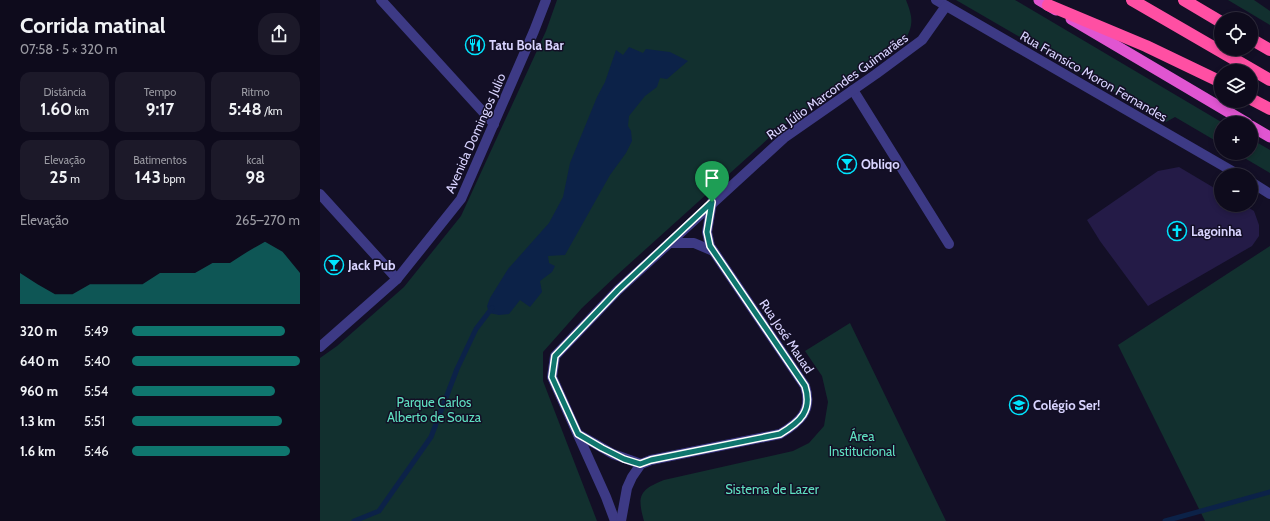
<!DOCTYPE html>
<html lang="pt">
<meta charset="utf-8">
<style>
body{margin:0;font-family:Cabin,sans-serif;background:#1c1929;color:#f1f3f6;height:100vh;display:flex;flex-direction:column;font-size:15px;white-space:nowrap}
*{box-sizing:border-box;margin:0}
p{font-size:13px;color:#9b9ba3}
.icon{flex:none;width:22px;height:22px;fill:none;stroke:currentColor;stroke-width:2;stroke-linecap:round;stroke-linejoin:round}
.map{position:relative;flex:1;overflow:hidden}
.side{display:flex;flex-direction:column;background:#0e0b1c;width:320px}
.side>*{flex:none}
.buttons{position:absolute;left:894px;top:12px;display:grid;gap:8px}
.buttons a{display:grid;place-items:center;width:44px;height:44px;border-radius:50%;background:#0e0b1c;box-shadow:0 2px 6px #0003,0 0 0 1px #2e2b3b;font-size:20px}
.pin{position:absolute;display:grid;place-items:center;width:34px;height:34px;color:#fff;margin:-41px -17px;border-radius:50% 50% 50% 0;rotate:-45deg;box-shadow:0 0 4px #0007}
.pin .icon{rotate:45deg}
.round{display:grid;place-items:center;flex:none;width:42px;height:42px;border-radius:16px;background:#1c1929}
.headline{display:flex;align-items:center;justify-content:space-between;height:68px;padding:0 20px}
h1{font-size:22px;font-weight:700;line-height:30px}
.metrics{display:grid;grid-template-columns:repeat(3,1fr);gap:6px;height:68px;padding:4px 20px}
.metrics div{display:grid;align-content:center;border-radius:10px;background:#1c1929;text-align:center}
.metrics b{font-size:17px;font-weight:700}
.metrics small{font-size:11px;font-weight:400}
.metrics p{font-size:11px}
.chart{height:112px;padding:8px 20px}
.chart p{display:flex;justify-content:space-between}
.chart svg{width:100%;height:72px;margin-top:4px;fill:#0f766e;opacity:.7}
ul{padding:0 20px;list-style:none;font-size:13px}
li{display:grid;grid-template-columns:64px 48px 1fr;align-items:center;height:30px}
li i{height:10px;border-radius:5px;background:#0f766e}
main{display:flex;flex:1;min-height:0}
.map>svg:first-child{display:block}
</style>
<main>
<section class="side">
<div class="headline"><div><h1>Corrida matinal</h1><p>07:58 · 5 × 320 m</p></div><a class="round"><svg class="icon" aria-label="share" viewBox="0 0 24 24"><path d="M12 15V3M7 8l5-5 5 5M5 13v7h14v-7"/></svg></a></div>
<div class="metrics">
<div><p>Distância</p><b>1.60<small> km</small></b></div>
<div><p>Tempo</p><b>9:17</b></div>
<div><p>Ritmo</p><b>5:48<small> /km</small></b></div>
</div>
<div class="metrics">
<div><p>Elevação</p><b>25<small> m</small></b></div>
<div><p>Batimentos</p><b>143<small> bpm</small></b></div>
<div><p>kcal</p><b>98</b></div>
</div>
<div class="chart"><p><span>Elevação</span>265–270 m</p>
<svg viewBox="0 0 160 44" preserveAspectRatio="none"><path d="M0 44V25L10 32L20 38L30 38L40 32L50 32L60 32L70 32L80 25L90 25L100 25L110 19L120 19L130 12L140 6L150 12L160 25V44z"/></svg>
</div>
<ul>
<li><b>320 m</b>5:49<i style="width:91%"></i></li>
<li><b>640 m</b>5:40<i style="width:100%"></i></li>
<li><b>960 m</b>5:54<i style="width:85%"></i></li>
<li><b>1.3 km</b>5:51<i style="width:89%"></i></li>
<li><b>1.6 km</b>5:46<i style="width:94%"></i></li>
</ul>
</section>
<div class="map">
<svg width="950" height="521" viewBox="0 0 950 521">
<rect width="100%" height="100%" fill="#130f26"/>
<!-- green -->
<g fill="#12302f">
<path d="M 237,0 L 586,0 C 593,18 594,25 584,42 L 460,128 L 297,275 L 262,308 L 223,352 L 223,381 L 277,521 L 0,521 L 0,358 L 17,346 L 84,287 L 141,216 L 226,31 Z"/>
<polygon points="636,0 695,0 903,123 901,123 901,144 855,117 846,122"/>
<polygon points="908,0 934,0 950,11 950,25"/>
<polygon points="931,139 950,150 950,173 916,153 931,153"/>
<polygon points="950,246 950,521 885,521 798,345"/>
<path d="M 530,323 L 626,521 L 324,521 C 317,496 319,490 344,480 L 473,451 L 489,443 L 504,426 L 508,402 L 502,376 L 485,351 Z"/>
</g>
<!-- water -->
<polygon fill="#0c2248" points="309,47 323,53 326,49 350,52 368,61 347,79 340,78 337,87 325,96 309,116 308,126 311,131 312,141 306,153 290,175 245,255 228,256 229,263 235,266 232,272 220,281 222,292 210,307 200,300 189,314 179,315 169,313 167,306 170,298 188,269 229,223 243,197 250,163 277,97 285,82 296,50 303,55"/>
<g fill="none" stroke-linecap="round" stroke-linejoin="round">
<!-- stream -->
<g stroke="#0c2248" stroke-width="5">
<polyline points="34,521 59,511 111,437 137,369 156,329 172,308"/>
<polyline points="845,521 950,492"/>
</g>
</g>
<!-- building -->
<polygon fill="#241b47" points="859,167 901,192 901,205 924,205 934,211 939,225 939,236 932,246 828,306 780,241 767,220 838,171"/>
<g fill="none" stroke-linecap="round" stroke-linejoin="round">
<!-- minor -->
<g stroke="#3d3a85" stroke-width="10">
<polyline points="61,0 174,124"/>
<polyline points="616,0 919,175"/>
<polyline points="533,90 629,244"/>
<polyline points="931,182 950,194"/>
<polyline points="0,194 77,279"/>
<polyline points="349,243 374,243 393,251"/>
<polyline points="0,347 77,279 141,199 214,31 226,0"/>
<polyline points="258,434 293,454 321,464"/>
<polyline points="295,521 286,497 232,377 235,356 298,290 464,138 556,74 602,40 626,6"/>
<path d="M 301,521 L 307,488 L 312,477 L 321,464 L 331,460 L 460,434 C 480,422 493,411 485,386 L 390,246 L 387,232 L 392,202"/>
</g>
<!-- trunk -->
<g stroke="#e055d1" stroke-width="11">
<polyline points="719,0 736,10"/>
<polyline points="751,19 927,123"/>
<polyline points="931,126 950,137"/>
</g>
<!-- motorway -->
<g stroke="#ff4fa3" stroke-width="12">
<polyline points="812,0 950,80"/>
<polyline points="864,0 901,22"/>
<polyline points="728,5 826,46 901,82"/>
<polyline points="931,39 950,50"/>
<polyline points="931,99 950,109"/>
</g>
</g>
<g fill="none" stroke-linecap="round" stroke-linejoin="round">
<!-- route casing -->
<g stroke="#fff" stroke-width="8">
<path id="route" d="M 392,202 L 387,232 L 390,246 L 485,386 C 493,411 480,422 460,434 L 331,460 L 320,464 L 304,459 L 282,448 L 258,434 L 232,377 L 235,356 L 298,290 Z"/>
</g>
<!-- route -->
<use href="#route" stroke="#0f766e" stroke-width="5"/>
</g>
<!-- icons -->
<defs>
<g id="restaurant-ring" transform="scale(1)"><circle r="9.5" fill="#130f26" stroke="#00e5ff" stroke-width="1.5"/><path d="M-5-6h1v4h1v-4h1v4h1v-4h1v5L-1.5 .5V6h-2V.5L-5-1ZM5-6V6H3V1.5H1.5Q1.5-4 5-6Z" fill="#00e5ff"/></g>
<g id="bar-ring" transform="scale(1)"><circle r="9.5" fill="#130f26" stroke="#00e5ff" stroke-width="1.5"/><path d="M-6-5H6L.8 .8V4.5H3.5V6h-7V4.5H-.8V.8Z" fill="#00e5ff"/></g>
<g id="church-ring" transform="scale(1)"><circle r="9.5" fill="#130f26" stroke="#00e5ff" stroke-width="1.5"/><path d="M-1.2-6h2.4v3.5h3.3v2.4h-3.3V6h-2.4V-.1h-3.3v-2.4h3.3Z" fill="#00e5ff"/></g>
<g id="school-ring" transform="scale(1)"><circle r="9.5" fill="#130f26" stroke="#00e5ff" stroke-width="1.5"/><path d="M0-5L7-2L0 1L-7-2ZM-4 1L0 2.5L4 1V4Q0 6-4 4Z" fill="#00e5ff"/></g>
</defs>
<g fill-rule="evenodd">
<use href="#restaurant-ring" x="155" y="45"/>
<use href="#bar-ring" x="527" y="164"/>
<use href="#church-ring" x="857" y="231"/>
<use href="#bar-ring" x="14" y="265"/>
<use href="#school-ring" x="699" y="405"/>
</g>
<g text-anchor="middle" stroke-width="3" stroke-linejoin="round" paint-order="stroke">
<!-- poi labels -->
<g font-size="13" font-weight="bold" fill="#d9d4ff" stroke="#130f26" text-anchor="start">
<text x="169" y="50">Tatu Bola Bar</text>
<text x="541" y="169">Obliqo</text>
<text x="871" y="236">Lagoinha</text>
<text x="28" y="270">Jack Pub</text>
<text x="713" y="410">Colégio Ser!</text>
</g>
<!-- street labels -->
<g font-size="13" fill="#d9d4ff" stroke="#130f26">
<text transform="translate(774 76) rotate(30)" y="5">Rua Fransico Moron Fernandes</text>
<text transform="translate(517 86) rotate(-36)" y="5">Rua Júlio Marcondes Guimarães</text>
<text transform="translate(155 133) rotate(-66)" y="5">Avenida Domingos Julio</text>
<text transform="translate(467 336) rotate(56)" y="5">Rua José Mauad</text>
</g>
<!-- park labels -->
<g font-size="13" fill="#5fe0c0" stroke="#130f26">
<text x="114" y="407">Parque Carlos<tspan x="114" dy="15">Alberto de Souza</tspan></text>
<text x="542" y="441">Área<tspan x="542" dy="15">Institucional</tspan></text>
<text x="452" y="494">Sistema de Lazer</text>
</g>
</g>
</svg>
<div class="buttons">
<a><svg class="icon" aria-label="locate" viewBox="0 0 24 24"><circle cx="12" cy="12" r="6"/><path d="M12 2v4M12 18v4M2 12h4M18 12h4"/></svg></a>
<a><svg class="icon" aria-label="layers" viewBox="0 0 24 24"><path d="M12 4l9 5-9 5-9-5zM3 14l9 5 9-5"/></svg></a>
<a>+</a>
<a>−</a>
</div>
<div class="pin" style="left:392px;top:202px;background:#1e9e55"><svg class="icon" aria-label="arrive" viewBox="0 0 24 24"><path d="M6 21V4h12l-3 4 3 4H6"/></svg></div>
</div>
</main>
